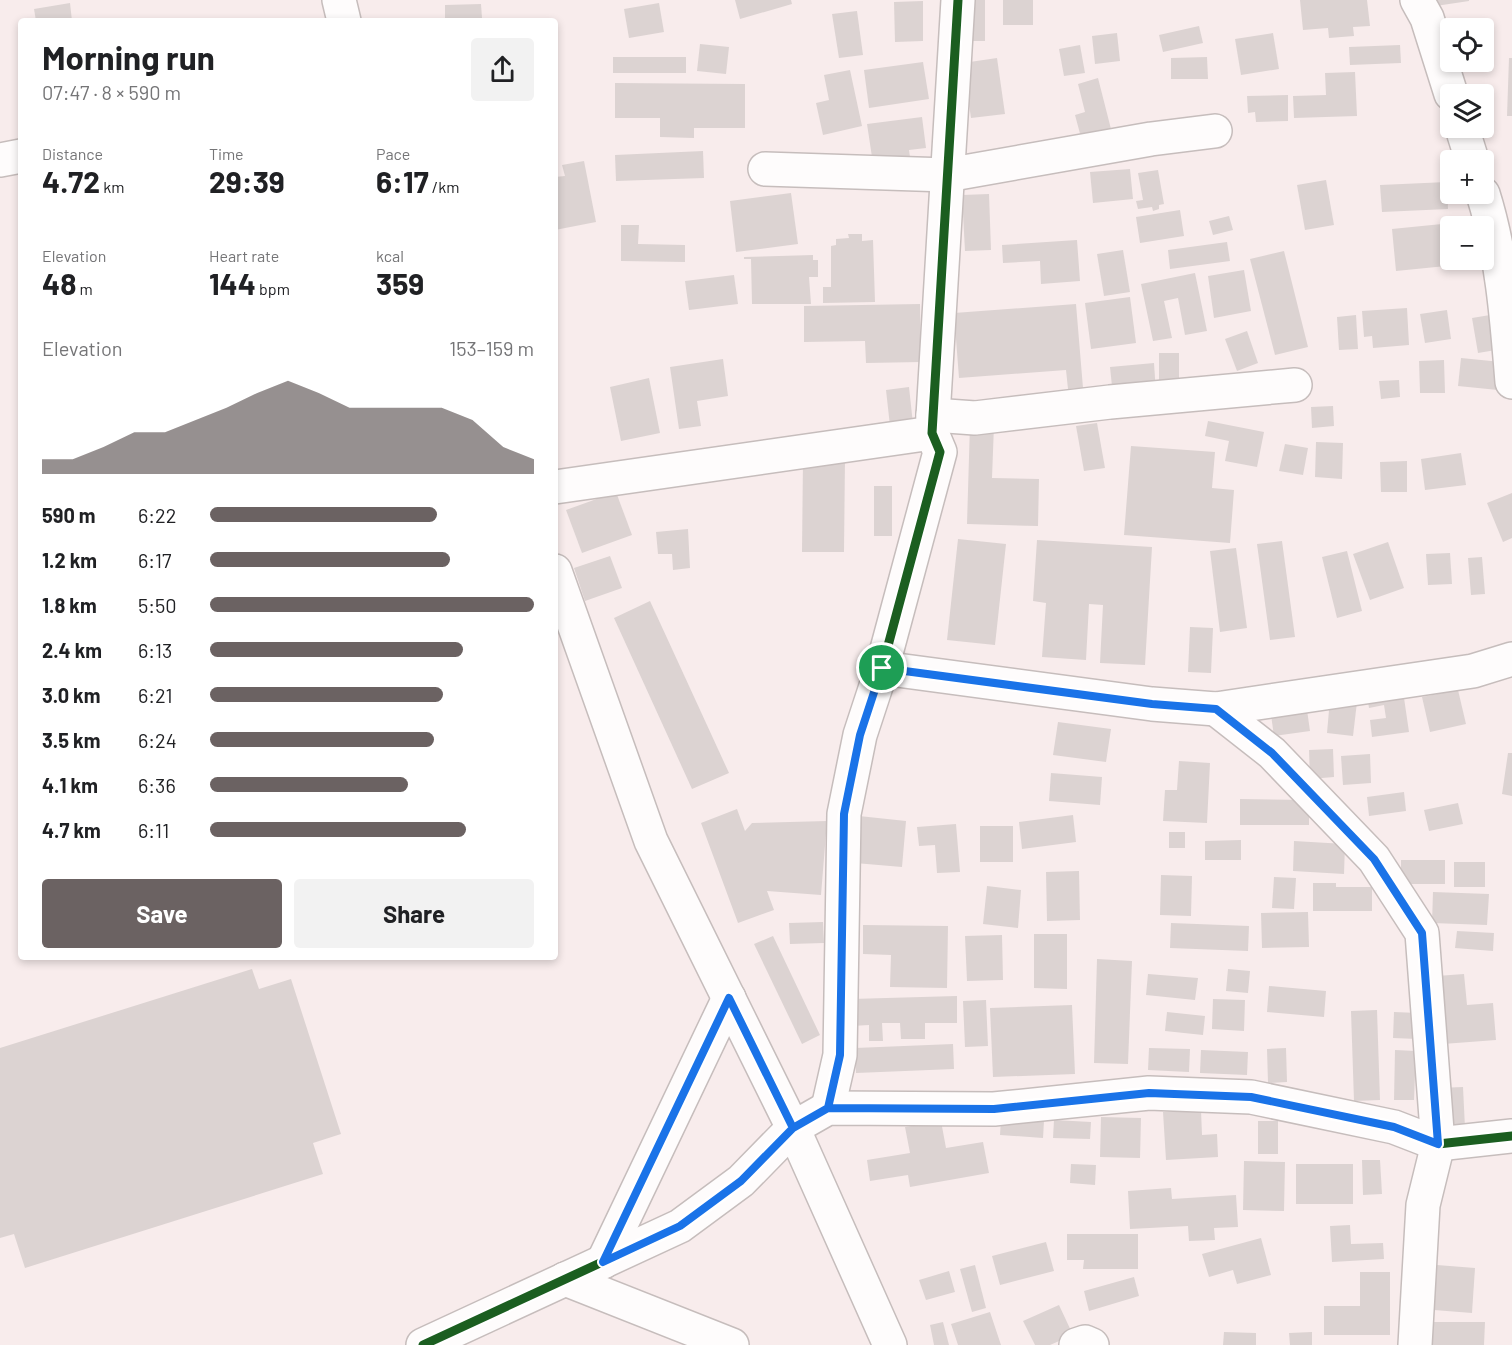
<!DOCTYPE html>
<meta charset="utf-8">
<style>
body{margin:0;font-family:Barlow,sans-serif;background:#f2f2f2;color:#202124;height:100vh;display:flex;flex-direction:column;font-size:22px;white-space:nowrap}
*{box-sizing:border-box;margin:0}
p{font-size:20px;color:#757577}
.icon{flex:none;width:33px;height:33px;fill:none;stroke:currentColor;stroke-width:2;stroke-linecap:round;stroke-linejoin:round}
.map{position:relative;flex:1;overflow:hidden}
.side{position:absolute;left:18px;top:18px;width:540px;height:942px;display:flex;flex-direction:column;background:#fff;border-radius:6px;box-shadow:0 3px 9px #0003}
.side>*{flex:none}
.tools{position:absolute;left:1440px;top:18px;display:grid;gap:12px}
.tools a{display:grid;place-items:center;width:54px;height:54px;border-radius:6px;background:#fff;box-shadow:0 3px 9px #0003;font-size:30px}
.pin{position:absolute;display:grid;place-items:center;width:51px;height:51px;color:#fff;margin:-26px;border:3px solid #fff;border-radius:50%;box-shadow:0 2px 6px #0007}
.round{display:grid;place-items:center;flex:none;width:63px;height:63px;border-radius:6px;background:#f2f2f2}
.summary{display:flex;align-items:center;justify-content:space-between;height:102px;padding:0 24px}
h1{font-size:33px;font-weight:700;line-height:45px}
.stats{display:grid;grid-template-columns:repeat(3,1fr);gap:9px;height:102px;padding:6px 24px}
.stats div{display:grid;align-content:center}
.stats b{font-size:30px;font-weight:700}
.stats small{font-size:16px;font-weight:400}
.stats p{font-size:16px}
.chart{height:168px;padding:12px 24px}
.chart p{display:flex;justify-content:space-between}
.chart svg{width:100%;height:108px;margin-top:6px;fill:#6b6262;opacity:.7}
.primary-button{display:flex;gap:12px;margin-top:auto;padding:12px 24px}
.primary-button a{flex:1;height:69px;border-radius:6px;background:#6b6262;color:#fff;font-size:24px;font-weight:700;line-height:69px;text-align:center}
.primary-button a+a{background:#f2f2f2;color:#202124}
ul{padding:0 24px;list-style:none;font-size:20px}
li{display:grid;grid-template-columns:96px 72px 1fr;align-items:center;height:45px}
li i{height:15px;border-radius:8px;background:#6b6262}
.map>svg:first-child{display:block}
</style>
<div class="map">
<svg width="1512" height="1345" viewBox="0 0 1512 1345">
<rect width="100%" height="100%" fill="#f8ecec"/>
<!-- building -->
<g fill="#dcd3d2">
<polygon points="735,0 791,0 792,4 740,19"/>
<rect x="963" y="0" width="22" height="41"/>
<rect x="1003" y="0" width="30" height="25"/>
<polygon points="1300,0 1367,0 1370,26 1353,27 1354,36 1329,38 1328,28 1303,30"/>
<polygon points="1428,0 1469,0 1469,1 1429,7"/>
<polygon points="923,1 923,41 895,42 894,2"/>
<polygon points="70,3 72,21 36,21 34,9"/>
<polygon points="659,3 664,32 629,38 624,9"/>
<polygon points="481,4 482,18 445,19 445,5"/>
<polygon points="857,11 863,55 839,58 832,14"/>
<polygon points="1199,26 1203,43 1163,52 1159,35"/>
<polygon points="1117,33 1120,61 1095,64 1092,36"/>
<polygon points="1273,33 1279,69 1241,75 1235,39"/>
<polygon points="700,44 729,47 726,74 697,71"/>
<polygon points="1080,45 1085,73 1064,76 1059,49"/>
<polygon points="1400,45 1401,63 1350,65 1349,47"/>
<rect x="613" y="57" width="73" height="16"/>
<polygon points="1207,57 1208,79 1171,79 1171,58"/>
<polygon points="997,58 1005,114 971,118 963,63"/>
<polygon points="1509,58 1512,58 1512,116 1507,116"/>
<polygon points="923,62 929,99 869,108 864,70"/>
<polygon points="850,70 862,126 823,135 816,103 829,100 824,75"/>
<polygon points="1355,72 1357,116 1294,118 1293,96 1326,95 1325,73"/>
<polygon points="1098,78 1112,133 1082,141 1075,115 1085,112 1078,84"/>
<polygon points="615,83 745,84 745,128 694,128 694,138 660,137 660,118 615,118"/>
<polygon points="1288,95 1288,121 1256,122 1255,112 1248,113 1247,96"/>
<polygon points="922,117 926,148 909,150 911,165 889,169 887,155 872,157 867,124"/>
<polygon points="703,151 704,178 616,181 615,155"/>
<polygon points="584,161 596,222 555,230 555,177 565,176 562,165"/>
<polygon points="1130,169 1133,199 1093,203 1090,172"/>
<polygon points="1158,170 1164,204 1159,205 1159,209 1153,211 1152,207 1138,209 1136,201 1143,200 1138,173"/>
<polygon points="1326,180 1334,225 1305,230 1297,185"/>
<polygon points="1447,182 1448,209 1382,212 1380,185"/>
<polygon points="791,193 798,244 736,252 730,201"/>
<polygon points="989,194 991,250 965,251 962,195"/>
<polygon points="1180,210 1184,236 1140,243 1136,217"/>
<polygon points="1229,216 1233,230 1213,235 1209,221"/>
<polygon points="1452,223 1450,260 1455,260 1456,265 1396,271 1392,229"/>
<polygon points="621,225 639,225 638,244 685,245 685,262 621,261"/>
<polygon points="848,234 862,234 862,241 873,240 875,302 823,303 823,287 831,287 831,246 836,245 836,239 849,238"/>
<polygon points="1077,240 1080,281 1041,284 1040,261 1003,263 1002,245"/>
<polygon points="1227,242 1230,261 1170,269 1168,250"/>
<polygon points="1123,250 1130,292 1104,296 1097,254"/>
<polygon points="1284,251 1308,347 1275,355 1250,259"/>
<polygon points="813,255 813,260 818,260 818,277 809,277 811,304 752,304 751,259 744,259 744,257"/>
<polygon points="1244,270 1251,311 1214,318 1208,276"/>
<polygon points="1195,273 1207,331 1185,335 1178,298 1164,301 1172,338 1153,341 1141,284"/>
<polygon points="734,275 738,304 689,310 685,281"/>
<polygon points="1130,297 1136,343 1091,349 1085,303"/>
<polygon points="920,304 921,362 866,363 865,341 804,342 804,306"/>
<polygon points="1076,304 1083,388 1068,389 1066,370 959,378 954,313"/>
<polygon points="1407,308 1409,345 1373,348 1372,336 1364,337 1362,311"/>
<polygon points="1447,310 1451,339 1425,343 1420,314"/>
<polygon points="1356,315 1358,349 1339,350 1337,317"/>
<polygon points="1490,315 1496,350 1478,353 1472,318"/>
<polygon points="1247,331 1258,363 1237,371 1225,339"/>
<rect x="1159" y="353" width="20" height="30"/>
<polygon points="1461,358 1501,362 1498,390 1458,386"/>
<polygon points="723,359 728,396 697,401 701,426 679,429 670,367"/>
<polygon points="1444,360 1445,393 1420,393 1419,361"/>
<polygon points="1154,363 1156,393 1113,396 1110,367"/>
<polygon points="649,378 660,433 621,441 610,387"/>
<polygon points="1399,380 1400,397 1381,399 1379,381"/>
<polygon points="909,387 913,424 890,426 886,390"/>
<polygon points="1333,406 1334,426 1312,428 1311,407"/>
<polygon points="1208,421 1264,432 1257,467 1225,461 1229,441 1205,436"/>
<polygon points="1097,423 1105,468 1084,471 1076,426"/>
<polygon points="970,424 994,425 992,478 1039,479 1038,526 967,524"/>
<polygon points="1316,442 1343,443 1342,479 1315,477"/>
<polygon points="1285,444 1308,448 1303,475 1279,471"/>
<polygon points="1131,446 1215,452 1212,488 1234,490 1230,543 1124,535"/>
<polygon points="1461,453 1466,485 1425,490 1421,459"/>
<polygon points="803,459 845,459 844,552 802,552"/>
<polygon points="1407,461 1407,492 1381,492 1380,462"/>
<rect x="874" y="486" width="18" height="50"/>
<polygon points="616,492 632,535 582,553 566,510"/>
<polygon points="1512,493 1512,538 1503,542 1487,503"/>
<polygon points="688,529 690,568 673,570 672,554 658,554 656,532"/>
<polygon points="958,539 1006,544 995,645 947,640"/>
<polygon points="1037,540 1152,547 1145,665 1100,663 1103,605 1089,604 1086,660 1042,657 1046,603 1033,601"/>
<polygon points="1282,541 1295,637 1270,640 1257,544"/>
<polygon points="1388,542 1404,588 1370,600 1353,554"/>
<polygon points="1236,548 1247,628 1220,632 1210,551"/>
<polygon points="1347,551 1362,611 1337,618 1322,557"/>
<polygon points="1450,553 1452,584 1428,585 1426,554"/>
<polygon points="610,556 622,588 585,601 574,568"/>
<polygon points="1482,557 1485,594 1471,595 1468,558"/>
<polygon points="650,601 729,773 692,789 614,618"/>
<polygon points="1190,627 1213,628 1211,673 1188,672"/>
<polygon points="1458,690 1466,724 1430,732 1422,697"/>
<polygon points="1403,691 1409,732 1372,737 1370,720 1386,718 1384,705 1369,708 1367,696"/>
<polygon points="1330,699 1357,702 1353,736 1327,733"/>
<polygon points="1306,703 1310,731 1274,736 1270,708"/>
<polygon points="1058,722 1111,729 1106,762 1053,755"/>
<polygon points="1333,749 1334,777 1310,779 1309,750"/>
<polygon points="1508,753 1512,753 1512,796 1502,794"/>
<polygon points="1370,754 1371,783 1343,785 1341,756"/>
<polygon points="1179,761 1210,763 1207,823 1163,821 1165,790 1177,790"/>
<polygon points="1051,773 1102,777 1100,805 1049,801"/>
<polygon points="1404,792 1406,811 1369,816 1367,797"/>
<polygon points="1240,799 1309,800 1309,825 1240,825"/>
<polygon points="1458,803 1463,824 1429,831 1424,810"/>
<polygon points="737,809 745,831 752,823 827,821 821,895 767,891 774,910 738,923 701,823"/>
<polygon points="1073,815 1076,842 1022,849 1019,822"/>
<polygon points="859,816 906,821 902,867 855,863"/>
<polygon points="956,824 960,872 937,873 935,845 919,846 917,827"/>
<rect x="980" y="826" width="33" height="36"/>
<rect x="1169" y="832" width="16" height="16"/>
<polygon points="1241,840 1241,860 1205,860 1205,841"/>
<polygon points="1294,841 1345,844 1344,874 1293,871"/>
<rect x="1401" y="860" width="44" height="24"/>
<rect x="1454" y="862" width="31" height="25"/>
<polygon points="1079,871 1080,920 1047,921 1046,872"/>
<polygon points="1161,875 1192,876 1191,916 1160,915"/>
<polygon points="1274,877 1296,878 1294,909 1272,908"/>
<polygon points="1313,883 1336,883 1336,887 1372,887 1372,911 1313,911"/>
<polygon points="987,886 1021,890 1018,928 983,924"/>
<polygon points="1433,892 1489,894 1487,925 1432,923"/>
<polygon points="1308,912 1309,947 1262,948 1261,913"/>
<polygon points="823,922 824,943 790,944 789,923"/>
<polygon points="1171,923 1249,926 1248,951 1170,948"/>
<polygon points="863,925 948,926 947,988 890,987 891,955 863,954"/>
<polygon points="1457,931 1494,933 1493,951 1455,948"/>
<polygon points="1034,934 1067,934 1067,989 1034,988"/>
<polygon points="1002,935 1003,980 967,981 965,936"/>
<polygon points="773,936 820,1035 802,1044 754,944"/>
<polygon points="1097,959 1132,961 1128,1064 1094,1063"/>
<polygon points="252,969 259,989 291,979 341,1134 313,1143 323,1174 25,1268 14,1234 0,1238 0,1048"/>
<polygon points="1228,969 1250,971 1248,993 1226,991"/>
<polygon points="1148,974 1198,978 1195,1000 1146,995"/>
<polygon points="1464,974 1467,1005 1493,1003 1496,1040 1443,1044 1437,976"/>
<polygon points="1269,986 1326,991 1324,1017 1267,1012"/>
<polygon points="957,996 957,1023 925,1023 925,1039 901,1039 900,1023 882,1023 883,1041 869,1041 869,1025 852,1026 851,999"/>
<polygon points="1213,999 1245,1000 1244,1031 1212,1029"/>
<polygon points="986,1000 988,1046 965,1047 963,1001"/>
<polygon points="1072,1005 1075,1074 993,1077 990,1008"/>
<polygon points="1377,1010 1380,1100 1354,1101 1351,1011"/>
<polygon points="1167,1012 1205,1016 1203,1035 1165,1031"/>
<polygon points="1394,1012 1418,1013 1417,1039 1393,1038"/>
<polygon points="953,1044 954,1069 856,1073 855,1048"/>
<polygon points="1149,1048 1190,1049 1189,1072 1148,1070"/>
<polygon points="1286,1048 1287,1082 1268,1083 1267,1049"/>
<polygon points="1201,1050 1248,1052 1247,1075 1200,1073"/>
<polygon points="1395,1050 1416,1051 1414,1100 1394,1100"/>
<polygon points="1463,1087 1465,1128 1440,1129 1438,1088"/>
<polygon points="1201,1110 1202,1135 1217,1134 1218,1157 1166,1160 1163,1112"/>
<polygon points="1101,1117 1141,1118 1140,1158 1100,1157"/>
<polygon points="1001,1119 1044,1121 1043,1138 1000,1135"/>
<polygon points="1054,1120 1091,1122 1090,1139 1053,1138"/>
<polygon points="941,1121 946,1148 983,1142 989,1173 910,1187 908,1175 870,1181 867,1160 910,1153 905,1127"/>
<rect x="1258" y="1121" width="20" height="33"/>
<polygon points="1362,1160 1380,1160 1382,1194 1363,1195"/>
<polygon points="1244,1161 1285,1162 1284,1211 1243,1210"/>
<polygon points="1071,1164 1096,1165 1095,1185 1070,1183"/>
<rect x="1296" y="1164" width="57" height="40"/>
<polygon points="1171,1188 1172,1199 1236,1195 1238,1227 1214,1228 1215,1240 1189,1241 1188,1226 1130,1229 1128,1191"/>
<polygon points="1350,1225 1351,1244 1383,1243 1384,1259 1332,1262 1330,1226"/>
<polygon points="1067,1234 1138,1234 1138,1269 1083,1269 1084,1260 1067,1260"/>
<polygon points="1261,1238 1271,1275 1237,1284 1233,1270 1209,1277 1202,1254"/>
<polygon points="1046,1242 1054,1271 1000,1285 992,1256"/>
<polygon points="975,1265 986,1308 972,1312 960,1269"/>
<polygon points="1437,1265 1475,1268 1472,1313 1434,1310"/>
<polygon points="949,1271 955,1292 926,1300 919,1280"/>
<polygon points="1360,1272 1390,1272 1390,1335 1324,1335 1324,1306 1360,1306"/>
<polygon points="1134,1277 1139,1296 1089,1311 1084,1291"/>
<polygon points="1059,1305 1073,1335 1050,1345 1035,1345 1023,1321"/>
<polygon points="990,1312 1001,1345 958,1345 951,1324"/>
<polygon points="943,1322 949,1345 934,1345 930,1325"/>
<polygon points="1426,1322 1485,1322 1484,1345 1425,1345"/>
<polygon points="1224,1332 1256,1333 1256,1345 1223,1345"/>
<polygon points="1312,1332 1312,1345 1290,1345 1289,1333"/>
</g>
<g fill="none" stroke-linecap="round" stroke-linejoin="round">
<!-- minor casing -->
<g stroke="#c6bdbc" stroke-width="36">
<g id="minor">
<polyline points="339,0 344,21"/>
<polyline points="1417,0 1427,18 1451,94"/>
<polyline points="1462,128 1472,160"/>
<polyline points="0,160 21,156"/>
<polyline points="765,169 947,175 1151,139 1215,131"/>
<path d="M 1483,194 C 1502,254 1507,319 1512,382"/>
<polyline points="933,415 975,418 1110,402 1295,385"/>
<polyline points="555,487 932,433"/>
<polyline points="555,571 651,841 793,1128 890,1345"/>
<polyline points="882,668 1152,704 1216,709 1473,671 1512,659"/>
<polyline points="1216,709 1272,753 1374,859 1422,933 1438,1144 1423,1205 1415,1345"/>
<polyline points="828,1108 840,1055 844,814 860,735 882,668 940,452 932,433 958,0"/>
<polyline points="603,1262 729,998"/>
<polyline points="565,1279 732,1345"/>
<polyline points="423,1345 680,1226 741,1181 793,1128 828,1108 994,1109 1149,1093 1251,1097 1394,1127 1438,1144 1512,1136"/>
<polyline points="1076,1345 1085,1342 1092,1345"/>
</g>
</g>
<!-- minor -->
<use href="#minor" stroke="#fefcfc" stroke-width="33"/>
<!-- cycleway casing -->
<g stroke="#fff" stroke-width="13">
<g id="cycleway">
<polyline points="828,1108 840,1055 844,814 860,735 882,668 940,452 932,433 958,0"/>
<polyline points="423,1345 680,1226 741,1181 793,1128 828,1108 994,1109 1149,1093 1251,1097 1394,1127 1438,1144 1512,1136"/>
</g>
</g>
<!-- cycleway -->
<use href="#cycleway" stroke="#1b5e20" stroke-width="9"/>
</g>
<g fill="none" stroke-linecap="round" stroke-linejoin="round">
<!-- route casing -->
<g stroke="#fff" stroke-width="12">
<polyline id="route" points="882,668 860,735 844,814 840,1055 828,1108 793,1128 741,1181 680,1226 603,1262 729,998 793,1128 828,1108 994,1109 1149,1093 1251,1097 1394,1127 1438,1144 1422,933 1374,859 1272,753 1216,709 1152,704 882,668"/>
</g>
<!-- route -->
<use href="#route" stroke="#1a73e8" stroke-width="8"/>
</g>
</svg>
<div class="tools">
<a><svg class="icon" aria-label="locate" viewBox="0 0 24 24"><circle cx="12" cy="12" r="6"/><path d="M12 2v4M12 18v4M2 12h4M18 12h4"/></svg></a>
<a><svg class="icon" aria-label="layers" viewBox="0 0 24 24"><path d="M12 4l9 5-9 5-9-5zM3 14l9 5 9-5"/></svg></a>
<a>+</a>
<a>−</a>
</div>
<div class="pin" style="left:882px;top:668px;background:#1e9e55"><svg class="icon" aria-label="arrive" viewBox="0 0 24 24"><path d="M6 21V4h12l-3 4 3 4H6"/></svg></div>
<section class="side">
<div class="summary"><div><h1>Morning run</h1><p>07:47 · 8 × 590 m</p></div><a class="round"><svg class="icon" aria-label="share" viewBox="0 0 24 24"><path d="M12 15V3M7 8l5-5 5 5M5 13v7h14v-7"/></svg></a></div>
<div class="stats">
<div><p>Distance</p><b>4.72<small> km</small></b></div>
<div><p>Time</p><b>29:39</b></div>
<div><p>Pace</p><b>6:17<small> /km</small></b></div>
</div>
<div class="stats">
<div><p>Elevation</p><b>48<small> m</small></b></div>
<div><p>Heart rate</p><b>144<small> bpm</small></b></div>
<div><p>kcal</p><b>359</b></div>
</div>
<div class="chart"><p><span>Elevation</span>153–159 m</p>
<svg viewBox="0 0 160 44" preserveAspectRatio="none"><path d="M0 44V38L10 38L20 33L30 27L40 27L50 22L60 17L70 11L80 6L90 11L100 17L110 17L120 17L130 17L140 22L150 33L160 38V44z"/></svg>
</div>
<ul>
<li><b>590 m</b>6:22<i style="width:70%"></i></li>
<li><b>1.2 km</b>6:17<i style="width:74%"></i></li>
<li><b>1.8 km</b>5:50<i style="width:100%"></i></li>
<li><b>2.4 km</b>6:13<i style="width:78%"></i></li>
<li><b>3.0 km</b>6:21<i style="width:72%"></i></li>
<li><b>3.5 km</b>6:24<i style="width:69%"></i></li>
<li><b>4.1 km</b>6:36<i style="width:61%"></i></li>
<li><b>4.7 km</b>6:11<i style="width:79%"></i></li>
</ul>
<div class="primary-button"><a>Save</a><a>Share</a></div>
</section>
</div>
